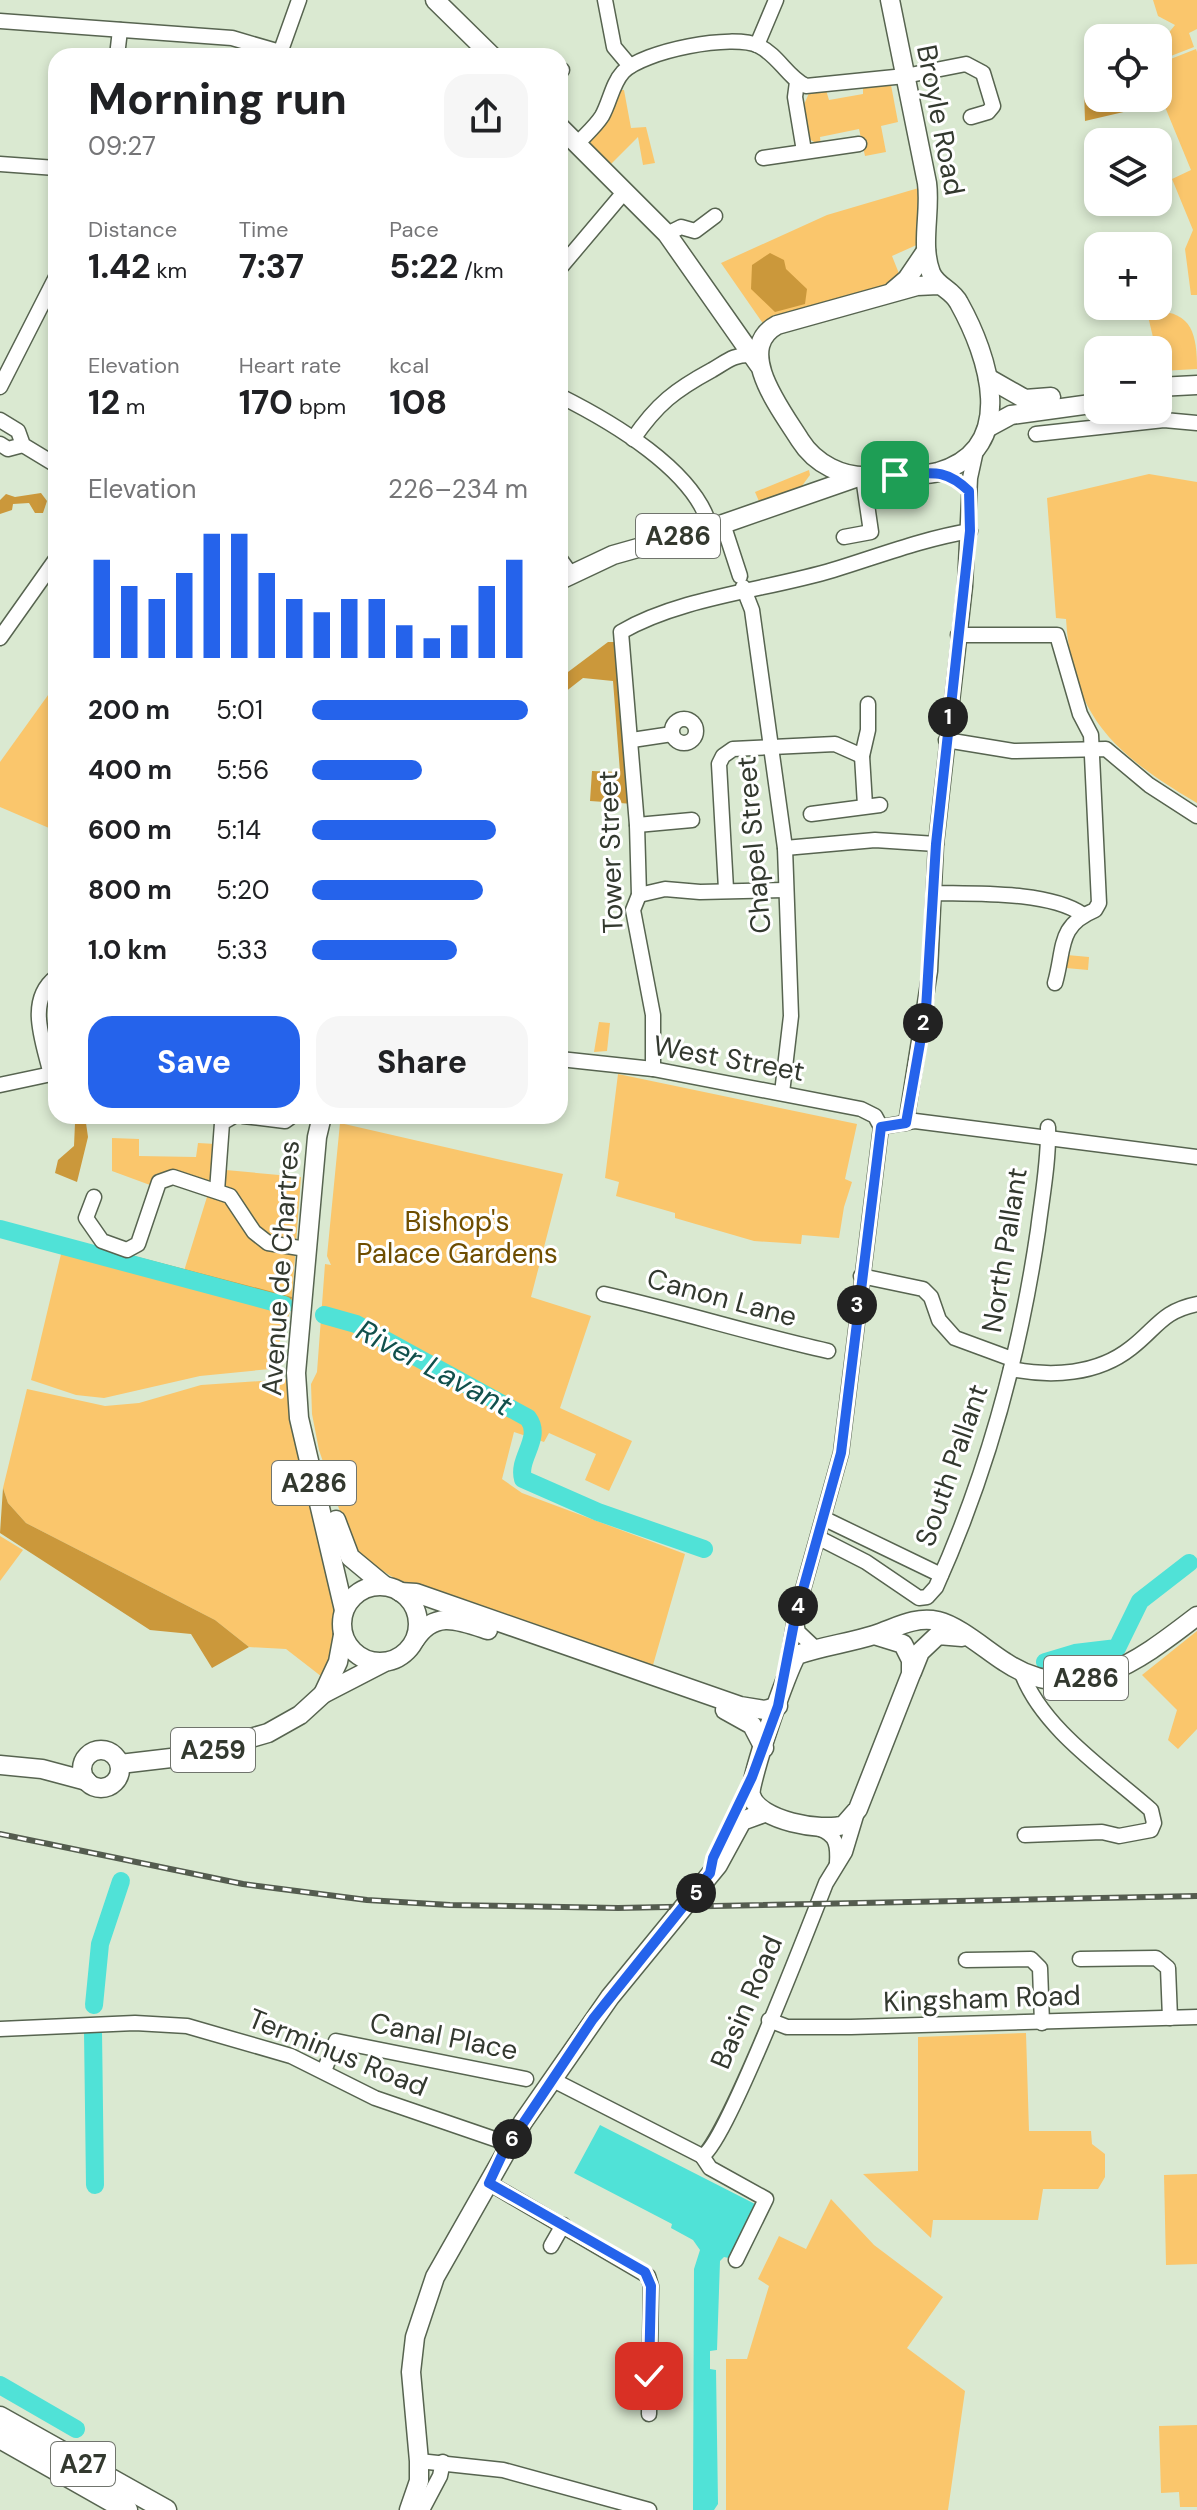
<!DOCTYPE html>
<meta charset="utf-8">
<style>
body{margin:0;font-family:"DM Sans",sans-serif;background:#f6f6f6;color:#202124;height:100vh;display:flex;flex-direction:column;font-size:30px;white-space:nowrap}
*{box-sizing:border-box;margin:0}
p{font-size:26px;color:#757577}
.icon{flex:none;width:44px;height:44px;fill:none;stroke:currentColor;stroke-width:2;stroke-linecap:round;stroke-linejoin:round}
.map{position:relative;flex:1;overflow:hidden}
.drawer{position:absolute;left:48px;top:48px;width:520px;height:1076px;display:flex;flex-direction:column;background:#fff;border-radius:24px;box-shadow:0 4px 12px #0003}
.drawer>*{flex:none}
.tools{position:absolute;left:1084px;top:24px;display:grid;gap:16px}
.tools a{display:grid;place-items:center;width:88px;height:88px;border-radius:16px;background:#fff;box-shadow:0 4px 12px #0003;font-size:40px}
.pin{position:absolute;display:grid;place-items:center;width:68px;height:68px;color:#fff;margin:-34px;border-radius:16px;box-shadow:0 4px 12px #0006}
.km{position:absolute;width:40px;height:40px;margin:-20px;border-radius:50%;background:#222;color:#fff;font-size:22px;line-height:40px;text-align:center}
.round{display:grid;place-items:center;flex:none;width:84px;height:84px;border-radius:24px;background:#f6f6f6}
.summary{display:flex;align-items:center;justify-content:space-between;height:136px;padding:0 40px}
h1{font-size:44px;font-weight:700;line-height:60px}
.metrics{display:grid;grid-template-columns:repeat(3,1fr);gap:12px;height:136px;padding:8px 40px}
.metrics div{display:grid;align-content:center}
.metrics b{font-size:34px;font-weight:700}
.metrics small{font-size:22px;font-weight:400}
.metrics p{font-size:22px}
.chart{height:224px;padding:16px 40px}
.chart p{display:flex;justify-content:space-between}
.chart svg{width:100%;height:144px;margin-top:8px;stroke:#2563eb;stroke-width:6}
.button{display:flex;gap:16px;margin-top:auto;padding:16px 40px}
.button a{flex:1;height:92px;border-radius:24px;background:#2563eb;color:#fff;font-size:32px;font-weight:700;line-height:92px;text-align:center}
.button a+a{background:#f6f6f6;color:#202124}
ul{padding:0 40px;list-style:none;font-size:26px}
li{display:grid;grid-template-columns:128px 96px 1fr;align-items:center;height:60px}
li i{height:20px;border-radius:10px;background:#2563eb}
.map>svg:first-child{display:block}
</style>
<div class="map">
<svg width="1197" height="2510" viewBox="0 0 1197 2510">
<rect width="100%" height="100%" fill="#dae9d1"/>
<!-- green -->
<g fill="#fac66c">
<polygon points="1153,0 1197,0 1197,29 1189,33 1194,47 1158,61 1158,46 1175,25 1158,16"/>
<polygon points="1196,49 1197,52 1197,295 1191,295 1185,249 1193,230 1172,179 1191,170 1158,90 1158,64"/>
<polygon points="891,85 898,122 881,126 886,152 865,156 859,129 820,137 821,146 809,139 803,107 809,93 826,90 829,100 863,94 863,88"/>
<polygon points="620,90 624,90 631,128 646,127 655,163 643,165 638,137 610,165 586,142"/>
<polygon points="922,187 921,243 892,256 902,281 764,325 721,263 827,215"/>
<path d="M 1147,312 C 1191,308 1197,332 1197,369 L 1161,371 Z"/>
<polygon points="809,470 810,475 796,494 761,506 755,492"/>
<path d="M 1149,474 L 1197,482 L 1197,803 C 1116,755 1072,718 1066,619 L 1056,618 L 1047,498 Z"/>
<polygon points="56,684 56,831 0,807 0,762"/>
<polygon points="1067,955 1089,957 1088,970 1066,968"/>
<polygon points="599,1022 610,1023 607,1051 594,1052"/>
<polygon points="618,1074 857,1124 845,1179 852,1182 844,1207 839,1238 802,1235 801,1244 754,1241 675,1218 675,1213 616,1196 619,1182 605,1178"/>
<polygon points="340,1123 563,1174 531,1297 591,1316 560,1408 632,1441 609,1491 585,1480 596,1454 549,1433 544,1442 514,1432 502,1479 522,1493 685,1554 653,1665 647,1672 394,1578 358,1555 350,1541 319,1450 312,1414 311,1384 317,1372 325,1264 331,1265 327,1256"/>
<polygon points="112,1138 139,1139 139,1156 196,1157 198,1143 216,1144 215,1169 301,1177 292,1297 184,1271 211,1184 171,1170 153,1176 150,1185 112,1171"/>
<polygon points="61,1254 290,1312 270,1369 200,1376 104,1398 76,1395 31,1380"/>
<polygon points="289,1379 294,1437 322,1542 332,1600 336,1634 326,1680 286,1649 249,1647 215,1620 26,1523 8,1503 3,1488 27,1389 105,1406 139,1403 201,1385"/>
<polygon points="0,1536 23,1550 0,1581"/>
<polygon points="1197,1631 1197,1729 1178,1749 1168,1740 1177,1710 1142,1675"/>
<polygon points="1026,2033 1029,2131 1091,2131 1092,2144 1105,2154 1105,2177 1098,2189 1043,2189 1038,2220 933,2220 931,2238 863,2174 918,2171 918,2037"/>
<polygon points="1197,2174 1197,2264 1166,2265 1164,2175"/>
<polygon points="831,2199 874,2245 943,2297 907,2348 965,2391 948,2510 726,2510 726,2359 747,2359 769,2286 758,2279 779,2236 806,2249"/>
<polygon points="1197,2425 1197,2507 1180,2507 1179,2492 1161,2493 1159,2426"/>
</g>
<!-- forest -->
<g fill="#cb983b">
<polygon points="1098,75 1098,98 1143,98 1145,107 1085,121 1084,89"/>
<polygon points="770,253 784,260 786,269 807,289 805,304 775,312 751,289 752,265"/>
<polygon points="41,493 47,501 43,513 35,513 29,503 13,504 12,510 0,514 0,500 6,494 15,497"/>
<polygon points="608,642 616,642 634,804 590,801 592,771 620,772 613,681 583,678 560,696 560,678"/>
<polygon points="75,1123 86,1123 88,1137 77,1182 55,1173 58,1160 74,1146"/>
<polygon points="65,1238 292,1297 290,1312 61,1254"/>
<polygon points="3,1488 8,1503 26,1523 215,1620 249,1647 212,1668 191,1634 150,1630 0,1533"/>
</g>
<!-- water -->
<polygon fill="#50e2d7" points="600,2125 757,2205 733,2259 724,2257 720,2261 717,2350 710,2351 710,2369 716,2370 718,2504 714,2510 693,2510 694,2269 700,2250 693,2240 671,2228 672,2224 574,2173"/>
<g fill="none" stroke-linecap="round" stroke-linejoin="round">
<!-- stream -->
<polyline stroke="#50e2d7" stroke-width="3" points="702,1552 704,1549"/>
<!-- river -->
<g stroke="#50e2d7" stroke-width="18">
<polyline points="0,1229 284,1305"/>
<path d="M 324,1315 L 356,1324 L 528,1418 C 543,1438 517,1458 523,1479 L 598,1512 L 704,1549"/>
<polyline points="1045,1662 1075,1653 1117,1648 1140,1601 1189,1563"/>
<polyline points="94,2005 100,1944 121,1881"/>
<polyline points="93,2031 95,2185"/>
<polyline points="0,2385 76,2429"/>
</g>
<!-- minor casing -->
<g stroke="#576450" stroke-width="17">
<g id="minor">
<polyline points="605,0 614,47 630,66"/>
<polyline points="0,21 232,38 280,52"/>
<polyline points="757,45 776,0"/>
<polyline points="117,56 120,30"/>
<polyline points="279,56 299,0"/>
<polyline points="560,70 562,70"/>
<polyline points="797,82 795,97 804,151"/>
<path d="M 577,144 C 585,135 595,127 602,116 C 610,102 612,84 623,72 C 643,51 733,33 759,46 C 779,56 787,77 806,86 L 905,76 L 966,64 L 983,73 L 993,106 L 988,112 L 971,117"/>
<polyline points="763,158 859,144"/>
<polyline points="0,164 56,168"/>
<polyline points="667,234 681,227 695,231 715,216"/>
<polyline points="560,268 625,191"/>
<polyline points="0,387 56,277"/>
<path d="M 560,396 C 610,421 695,470 710,527"/>
<polyline points="0,420 18,431 23,445 56,465"/>
<polyline points="1036,434 1164,420 1197,423"/>
<path d="M 633,439 C 657,404 675,390 712,370 C 726,362 734,354 751,355"/>
<polyline points="0,444 8,449 23,445"/>
<polyline points="723,524 740,576"/>
<polyline points="844,537 871,532 863,477"/>
<polyline points="560,559 570,573"/>
<polyline points="743,587 752,610 785,848 791,1016 782,1093"/>
<path d="M 958,635 L 1057,635 L 1080,714 L 1091,735 L 1099,903 L 1095,910 C 1057,926 1065,948 1055,983"/>
<polyline points="0,638 56,559"/>
<circle cx="684" cy="731" r="12"/>
<polyline points="632,740 672,734"/>
<polyline points="946,740 1013,751 1106,749 1149,785 1197,816"/>
<polyline points="865,805 862,756 868,730 868,704"/>
<polyline points="811,814 880,805"/>
<polyline points="637,825 692,820"/>
<polyline points="785,848 875,840 936,844"/>
<polyline points="726,889 719,764 723,756 733,749 835,744 862,756"/>
<path d="M 934,893 C 975,894 1048,891 1082,914"/>
<polyline points="639,895 665,889 700,892 785,890"/>
<polyline points="560,1059 653,1069 861,1109 875,1116 881,1127 841,1453 795,1618 787,1667"/>
<path d="M 653,1069 L 653,1015 L 633,910 L 639,895 L 637,825 L 621,632 C 681,597 767,590 833,570 C 879,556 922,539 970,531"/>
<path d="M 51,1075 C 44,1043 25,1001 56,977"/>
<polyline points="0,1085 56,1073"/>
<polyline points="243,1116 285,1121 292,1116"/>
<polyline points="906,1123 930,971 936,844 965,586 970,478 977,446"/>
<polyline points="881,1127 915,1121 1197,1157"/>
<polyline points="217,1191 222,1123 234,1116"/>
<polyline points="94,1197 86,1218 102,1241 127,1250 138,1244 159,1182 173,1177 230,1196 254,1232 268,1243 306,1249"/>
<polyline points="861,1276 923,1289 931,1297 939,1320 955,1338 1012,1359"/>
<path d="M 604,1294 C 679,1311 752,1334 828,1351"/>
<path d="M 1011,1369 C 1051,1377 1097,1375 1131,1348 C 1157,1328 1162,1311 1197,1304"/>
<polyline points="825,1519 941,1575"/>
<path d="M 819,1538 L 866,1562 L 919,1598 L 927,1597 L 936,1587 C 987,1474 1020,1353 1038,1230 C 1042,1197 1049,1161 1048,1127"/>
<polyline points="795,1618 798,1632 816,1649"/>
<path d="M 1021,1671 C 1041,1728 1107,1771 1151,1810 L 1154,1823 L 1151,1830 L 1119,1836 L 1102,1832 L 1025,1835"/>
<path d="M 820,1829 C 837,1835 838,1846 837,1863"/>
<polyline points="1080,1959 1156,1958 1168,1968 1170,2018"/>
<polyline points="966,1960 1031,1959 1040,1968 1042,2023"/>
<polyline points="769,2020 787,2027 851,2027 1197,2017"/>
<polyline points="0,2029 135,2023 187,2026 291,2056 375,2098 509,2144"/>
<polyline points="324,2071 336,2041 526,2079"/>
<polyline points="555,2081 702,2156"/>
<path d="M 702,2156 C 724,2147 811,1921 826,1883 L 845,1852 L 858,1809"/>
<polyline points="702,2156 710,2168 766,2199 736,2260"/>
<polyline points="489,2183 648,2276 651,2286 649,2414"/>
<polyline points="551,2246 563,2225"/>
<polyline points="419,2461 503,2470 649,2510"/>
<polyline points="422,2510 440,2476 443,2462"/>
</g>
</g>
<!-- major casing -->
<g stroke="#576450" stroke-width="21">
<g id="major">
<polyline points="435,0 492,56"/>
<path d="M 890,0 L 927,183 C 931,212 920,245 931,273 C 937,287 952,289 959,303 C 988,355 1020,449 938,472 C 917,477 893,475 871,476 C 843,478 815,464 800,440 C 782,411 733,349 777,325 L 917,286 L 938,285"/>
<polyline points="560,127 667,234 759,365"/>
<polyline points="893,291 907,279 926,251"/>
<polyline points="988,378 1025,399 1051,397"/>
<polyline points="1158,387 1197,385"/>
<polyline points="987,428 1011,415 1098,403"/>
<polyline points="560,580 613,555 723,524 858,477"/>
<polyline points="322,1116 317,1137 296,1373 299,1418 344,1610"/>
<polyline points="336,1520 350,1557 385,1586"/>
<circle cx="380" cy="1624" r="38"/>
<polyline points="400,1592 416,1593 740,1706 765,1710 778,1706"/>
<path d="M 874,1635 L 903,1644 L 911,1660 L 911,1674 L 858,1809 L 844,1825 C 822,1832 758,1821 751,1795 C 748,1783 788,1667 797,1655 C 822,1646 849,1643 874,1635 C 896,1628 914,1616 938,1621 C 959,1626 986,1650 1005,1662 C 1077,1710 1141,1659 1197,1616"/>
<path d="M 415,1640 C 434,1610 458,1620 488,1630"/>
<polyline points="912,1672 920,1652 938,1635 962,1637"/>
<polyline points="323,1694 338,1662 343,1635"/>
<polyline points="725,1710 752,1725 764,1748"/>
<circle cx="101" cy="1769" r="19"/>
<polyline points="120,1764 188,1756 268,1733 300,1715 323,1694 383,1663"/>
<polyline points="0,1765 42,1769 87,1781"/>
<polyline points="409,2510 419,2481 419,2461 411,2372 415,2337 435,2277 523,2122 610,1997 718,1865 742,1821 764,1813"/>
</g>
</g>
<!-- highway casing -->
<g stroke="#576450" stroke-width="23">
<g id="highway">
<polyline points="0,2417 166,2510"/>
<polyline points="0,2438 127,2510"/>
</g>
</g>
<!-- minor -->
<use href="#minor" stroke="#fff" stroke-width="14"/>
<!-- major -->
<use href="#major" stroke="#fff" stroke-width="18"/>
<!-- highway -->
<use href="#highway" stroke="#fff" stroke-width="20"/>
<!-- rail casing -->
<g stroke="#545c4f" stroke-width="6">
<polyline id="rail" points="0,1834 243,1884 367,1900 450,1905 618,1908 1197,1896"/>
</g>
<!-- rail -->
<use href="#rail" stroke="#fff" stroke-width="3" stroke-dasharray="9" stroke-linecap="butt"/>
</g>
<g fill="none" stroke-linecap="round" stroke-linejoin="round">
<!-- route casing -->
<g stroke="#fff" stroke-width="16">
<path id="route" d="M 649,2376 L 651,2286 L 645,2272 L 489,2183 L 502,2155 L 593,2019 L 710,1873 L 713,1858 L 752,1777 L 778,1706 L 795,1618 L 841,1453 L 881,1127 L 906,1123 L 926,1009 L 936,844 L 970,531 L 969,491 C 943,466 929,474 895,475"/>
</g>
<!-- route -->
<use href="#route" stroke="#2563eb" stroke-width="10"/>
</g>
<g text-anchor="middle" stroke-width="6" stroke-linejoin="round" paint-order="stroke">
<!-- shield labels -->
<g fill="#fff" stroke="#70746d" stroke-width="2">
<rect x="636" y="514" width="84" height="44" rx="6"/>
<rect x="272" y="1461" width="84" height="44" rx="6"/>
<rect x="1044" y="1656" width="84" height="44" rx="6"/>
<rect x="171" y="1728" width="84" height="44" rx="6"/>
<rect x="51" y="2442" width="64" height="44" rx="6"/>
</g>
<g font-size="26" font-weight="bold" fill="#33392f">
<text x="678" y="545">A286</text>
<text x="314" y="1492">A286</text>
<text x="1086" y="1687">A286</text>
<text x="213" y="1759">A259</text>
<text x="83" y="2473">A27</text>
</g>
<!-- street labels -->
<g font-size="28" fill="#33392f" stroke="#fff">
<text transform="translate(941 120) rotate(79)" y="10">Broyle Road</text>
<text transform="translate(753 845) rotate(-95)" y="10">Chapel Street</text>
<text transform="translate(610 852) rotate(-92)" y="10">Tower Street</text>
<text transform="translate(729 1058) rotate(10)" y="10">West Street</text>
<text transform="translate(1004 1250) rotate(-81)" y="10">North Pallant</text>
<text transform="translate(280 1268) rotate(-86)" y="10">Avenue de Chartres</text>
<text transform="translate(722 1297) rotate(15)" y="10">Canon Lane</text>
<text transform="translate(951 1465) rotate(-71)" y="10">South Pallant</text>
<text transform="translate(982 1998) rotate(-2)" y="10">Kingsham Road</text>
<text transform="translate(746 2002) rotate(-67)" y="10">Basin Road</text>
<text transform="translate(444 2036) rotate(11)" y="10">Canal Place</text>
<text transform="translate(338 2052) rotate(22)" y="10">Terminus Road</text>
</g>
<!-- park labels -->
<g font-size="28" fill="#6e4d00" stroke="#fff">
<text x="457" y="1231">Bishop's<tspan x="457" dy="32">Palace Gardens</tspan></text>
</g>
<!-- water labels -->
<g font-size="30" font-style="italic" fill="#11504c" stroke="#fff">
<text transform="translate(434 1368) rotate(28)" y="10">River Lavant</text>
</g>
</g>
</svg>
<div class="tools">
<a><svg class="icon" aria-label="locate" viewBox="0 0 24 24"><circle cx="12" cy="12" r="6"/><path d="M12 2v4M12 18v4M2 12h4M18 12h4"/></svg></a>
<a><svg class="icon" aria-label="layers" viewBox="0 0 24 24"><path d="M12 4l9 5-9 5-9-5zM3 14l9 5 9-5"/></svg></a>
<a>+</a>
<a>−</a>
</div>
<div class="pin" style="left:895px;top:475px;background:#1e9e55"><svg class="icon" aria-label="arrive" viewBox="0 0 24 24"><path d="M6 21V4h12l-3 4 3 4H6"/></svg></div>
<div class="pin" style="left:649px;top:2376px;background:#d93025"><svg class="icon" aria-label="check" viewBox="0 0 24 24"><path d="M5 12l5 5 9-10"/></svg></div>
<b class="km" style="left:948px;top:717px">1</b>
<b class="km" style="left:923px;top:1023px">2</b>
<b class="km" style="left:857px;top:1305px">3</b>
<b class="km" style="left:798px;top:1606px">4</b>
<b class="km" style="left:696px;top:1893px">5</b>
<b class="km" style="left:512px;top:2139px">6</b>
<section class="drawer">
<div class="summary"><div><h1>Morning run</h1><p>09:27</p></div><a class="round"><svg class="icon" aria-label="share" viewBox="0 0 24 24"><path d="M12 15V3M7 8l5-5 5 5M5 13v7h14v-7"/></svg></a></div>
<div class="metrics">
<div><p>Distance</p><b>1.42<small> km</small></b></div>
<div><p>Time</p><b>7:37</b></div>
<div><p>Pace</p><b>5:22<small> /km</small></b></div>
</div>
<div class="metrics">
<div><p>Elevation</p><b>12<small> m</small></b></div>
<div><p>Heart rate</p><b>170<small> bpm</small></b></div>
<div><p>kcal</p><b>108</b></div>
</div>
<div class="chart"><p><span>Elevation</span>226–234 m</p>
<svg viewBox="0 0 160 44" preserveAspectRatio="none"><path d="M5 44V14M15 44V22M25 44V26M35 44V18M45 44V6M55 44V6M65 44V18M75 44V26M85 44V30M95 44V26M105 44V26M115 44V34M125 44V38M135 44V34M145 44V22M155 44V14"/></svg>
</div>
<ul>
<li><b>200 m</b>5:01<i style="width:100%"></i></li>
<li><b>400 m</b>5:56<i style="width:51%"></i></li>
<li><b>600 m</b>5:14<i style="width:85%"></i></li>
<li><b>800 m</b>5:20<i style="width:79%"></i></li>
<li><b>1.0 km</b>5:33<i style="width:67%"></i></li>
</ul>
<div class="button"><a>Save</a><a>Share</a></div>
</section>
</div>
